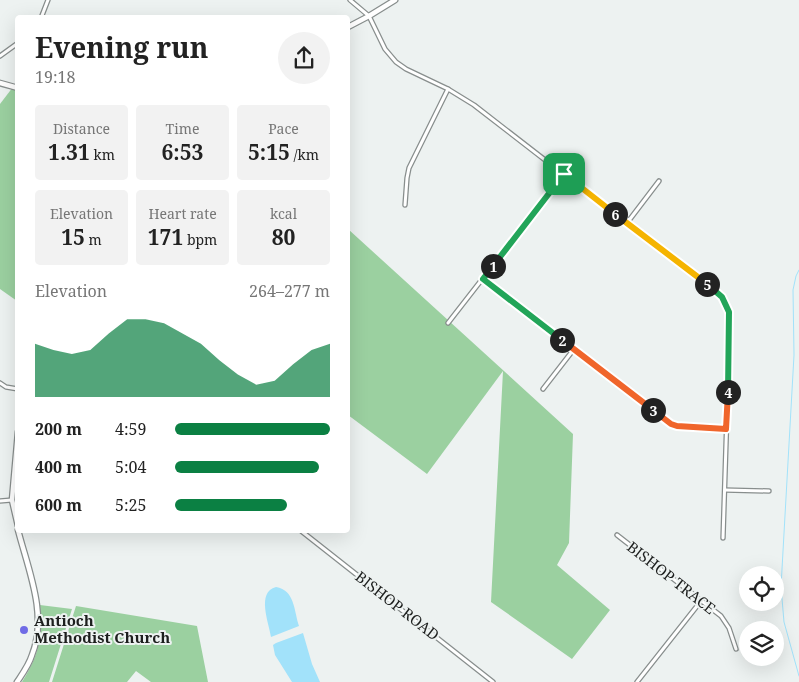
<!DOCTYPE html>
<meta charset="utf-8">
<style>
body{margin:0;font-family:"Noto Serif",serif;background:#f2f2f2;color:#222;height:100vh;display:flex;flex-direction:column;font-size:19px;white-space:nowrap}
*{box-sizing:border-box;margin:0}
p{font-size:16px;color:#767676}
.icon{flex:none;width:28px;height:28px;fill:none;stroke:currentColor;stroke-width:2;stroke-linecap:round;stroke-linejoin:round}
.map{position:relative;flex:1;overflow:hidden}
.sheet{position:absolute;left:15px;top:15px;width:335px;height:518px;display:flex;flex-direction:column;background:#fff;border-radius:5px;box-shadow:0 5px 20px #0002}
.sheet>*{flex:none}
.controls{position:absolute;left:739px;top:566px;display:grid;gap:10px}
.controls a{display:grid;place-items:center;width:45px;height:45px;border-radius:50%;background:#fff;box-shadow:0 5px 20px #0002;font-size:25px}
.pin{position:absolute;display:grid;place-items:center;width:42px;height:42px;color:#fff;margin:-21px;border-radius:10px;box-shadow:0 2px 8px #0006}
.km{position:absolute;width:25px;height:25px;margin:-12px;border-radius:50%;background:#222;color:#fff;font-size:14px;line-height:25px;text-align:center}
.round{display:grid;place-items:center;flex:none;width:52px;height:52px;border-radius:26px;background:#f2f2f2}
.headline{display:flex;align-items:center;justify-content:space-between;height:85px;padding:0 20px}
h1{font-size:28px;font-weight:700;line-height:38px}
.metrics{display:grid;grid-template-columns:repeat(3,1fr);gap:8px;height:85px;padding:5px 20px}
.metrics div{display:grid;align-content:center;border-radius:5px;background:#f2f2f2;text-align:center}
.metrics b{font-size:21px;font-weight:700}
.metrics small{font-size:14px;font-weight:400}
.metrics p{font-size:14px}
.chart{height:140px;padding:10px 20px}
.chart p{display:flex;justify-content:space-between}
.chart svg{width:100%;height:90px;margin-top:5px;fill:#0b8043;opacity:.7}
ul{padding:0 20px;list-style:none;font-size:16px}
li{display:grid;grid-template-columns:80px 60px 1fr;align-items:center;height:38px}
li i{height:12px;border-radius:6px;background:#0b8043}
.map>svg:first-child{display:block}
</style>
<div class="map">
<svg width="799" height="682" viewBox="0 0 799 682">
<rect width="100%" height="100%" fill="#edf2f1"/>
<!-- green -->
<g fill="#9bd0a0">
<polygon points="13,87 17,87 17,301 0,289 0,104"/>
<polygon points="348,229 573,434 569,543 557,565 610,610 572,659 491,602 503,371 427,474 348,415"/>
<path d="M 40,605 L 72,609 L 49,682 L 22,682 C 40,653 42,638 40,605 Z"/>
<polygon points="76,606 197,626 208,682 151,682 136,671 127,682 52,682"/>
</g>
<!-- water -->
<g fill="#a2e2fa">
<path d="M 276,587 C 295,590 294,611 299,626 L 271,637 C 269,623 256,592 276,587 Z"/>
<polygon points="303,633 312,664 320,682 292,682 275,655 273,645 276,643"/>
</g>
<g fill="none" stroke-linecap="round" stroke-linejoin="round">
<!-- stream -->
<polyline stroke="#a2e2fa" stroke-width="1" points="799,270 796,276 793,290 794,355 781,587 784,622 799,676"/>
<!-- street casing -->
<g stroke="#888e8d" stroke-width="5.5">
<g id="street">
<polyline points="350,0 369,16 385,49 396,62 406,69 448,89 474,105 722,297 729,312 730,320 723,538"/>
<polyline points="41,18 48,0"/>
<polyline points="0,56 18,43"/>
<polyline points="405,205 407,178 409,168 448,89"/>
<polyline points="627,223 659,181"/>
<polyline points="483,279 671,424 683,427 726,429"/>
<polyline points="448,323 564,174"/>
<polyline points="0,383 6,387 18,389"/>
<polyline points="543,389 574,349"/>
<polyline points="725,490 769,491"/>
<polyline points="0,501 12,500"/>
<polyline points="300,530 493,682"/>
<polyline points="617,535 721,616 729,628 736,649"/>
<polyline points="637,682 701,601"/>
</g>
</g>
<!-- secondary casing -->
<g stroke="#888e8d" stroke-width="7">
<g id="secondary">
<polyline points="348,27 369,16 395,0"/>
<polyline points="0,83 18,88"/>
<polyline points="18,432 12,500 18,526"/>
<path d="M 17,682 C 23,673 29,665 32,655 C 48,615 28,569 18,530"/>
</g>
</g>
<!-- street -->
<use href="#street" stroke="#fff" stroke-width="3"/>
<!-- secondary -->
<use href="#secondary" stroke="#fff" stroke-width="4.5"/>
</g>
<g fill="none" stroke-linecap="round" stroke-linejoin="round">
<!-- split-1 casing -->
<g stroke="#fff" stroke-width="10">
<polyline id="split-1" points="493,266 564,174"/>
</g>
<!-- split-2 casing -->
<g stroke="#fff" stroke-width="10">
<polyline id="split-2" points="493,266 483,279 562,340"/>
</g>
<!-- split-3 casing -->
<g stroke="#fff" stroke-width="10">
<polyline id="split-3" points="562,340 653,410"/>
</g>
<!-- split-4 casing -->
<g stroke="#fff" stroke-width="10">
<polyline id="split-4" points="653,410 671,424 677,426 726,429 728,392"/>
</g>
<!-- split-5 casing -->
<g stroke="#fff" stroke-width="10">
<polyline id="split-5" points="707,284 722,297 729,312 728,392"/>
</g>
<!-- split-6 casing -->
<g stroke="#fff" stroke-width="10">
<polyline id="split-6" points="615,214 707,284"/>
</g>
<!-- split-7 casing -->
<g stroke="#fff" stroke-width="10">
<polyline id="split-7" points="564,174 615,214"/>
</g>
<!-- split-1 -->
<use href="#split-1" stroke="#22a559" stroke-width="6"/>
<!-- split-2 -->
<use href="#split-2" stroke="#22a559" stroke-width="6"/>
<!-- split-3 -->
<use href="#split-3" stroke="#f0652b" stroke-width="6"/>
<!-- split-4 -->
<use href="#split-4" stroke="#f0652b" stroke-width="6"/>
<!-- split-5 -->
<use href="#split-5" stroke="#22a559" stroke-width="6"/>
<!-- split-6 -->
<use href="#split-6" stroke="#f5b400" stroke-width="6"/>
<!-- split-7 -->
<use href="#split-7" stroke="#f5b400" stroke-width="6"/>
</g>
<!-- markers -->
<circle fill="#706ce6" stroke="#edf2f1" stroke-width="2" cx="24" cy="630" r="5"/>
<g text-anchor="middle" stroke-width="4" stroke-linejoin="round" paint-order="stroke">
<!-- street labels -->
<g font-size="15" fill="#1d1f1e" stroke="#edf2f1">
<text transform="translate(671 578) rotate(38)" y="5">BISHOP TRACE</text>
<text transform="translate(397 606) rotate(38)" y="5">BISHOP ROAD</text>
</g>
<!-- poi labels -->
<g font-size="15" font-weight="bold" fill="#1d1f1e" stroke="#edf2f1" text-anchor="start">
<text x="34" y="626">Antioch<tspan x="34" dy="17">Methodist Church</tspan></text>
</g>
</g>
</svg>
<div class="controls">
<a><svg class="icon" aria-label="locate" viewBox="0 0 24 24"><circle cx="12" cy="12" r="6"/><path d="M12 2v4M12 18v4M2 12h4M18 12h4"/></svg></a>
<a><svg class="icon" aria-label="layers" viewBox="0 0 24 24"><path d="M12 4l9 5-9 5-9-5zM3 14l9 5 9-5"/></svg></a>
</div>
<div class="pin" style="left:564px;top:174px;background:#1e9e55"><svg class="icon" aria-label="arrive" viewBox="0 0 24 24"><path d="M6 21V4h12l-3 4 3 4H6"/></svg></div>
<b class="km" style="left:493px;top:266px">1</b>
<b class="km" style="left:562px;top:340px">2</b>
<b class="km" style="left:653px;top:410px">3</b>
<b class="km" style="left:728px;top:392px">4</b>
<b class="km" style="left:707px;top:284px">5</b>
<b class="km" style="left:615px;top:214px">6</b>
<section class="sheet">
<div class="headline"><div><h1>Evening run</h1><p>19:18</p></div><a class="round"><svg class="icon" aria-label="share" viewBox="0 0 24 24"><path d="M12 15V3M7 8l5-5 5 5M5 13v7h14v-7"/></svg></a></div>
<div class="metrics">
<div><p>Distance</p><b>1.31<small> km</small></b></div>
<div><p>Time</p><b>6:53</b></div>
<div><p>Pace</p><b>5:15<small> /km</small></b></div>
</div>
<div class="metrics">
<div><p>Elevation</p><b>15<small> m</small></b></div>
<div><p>Heart rate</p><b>171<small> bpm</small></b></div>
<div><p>kcal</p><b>80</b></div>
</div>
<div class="chart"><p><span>Elevation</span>264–277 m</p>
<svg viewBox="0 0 160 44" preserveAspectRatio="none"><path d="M0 44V18L10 21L20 23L30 21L40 13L50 6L60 6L70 8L80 13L90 18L100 26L110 33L120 38L130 36L140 28L150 21L160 18V44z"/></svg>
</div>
<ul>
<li><b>200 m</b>4:59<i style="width:100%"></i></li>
<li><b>400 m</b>5:04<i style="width:93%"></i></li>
<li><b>600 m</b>5:25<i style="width:72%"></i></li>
</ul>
</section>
</div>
